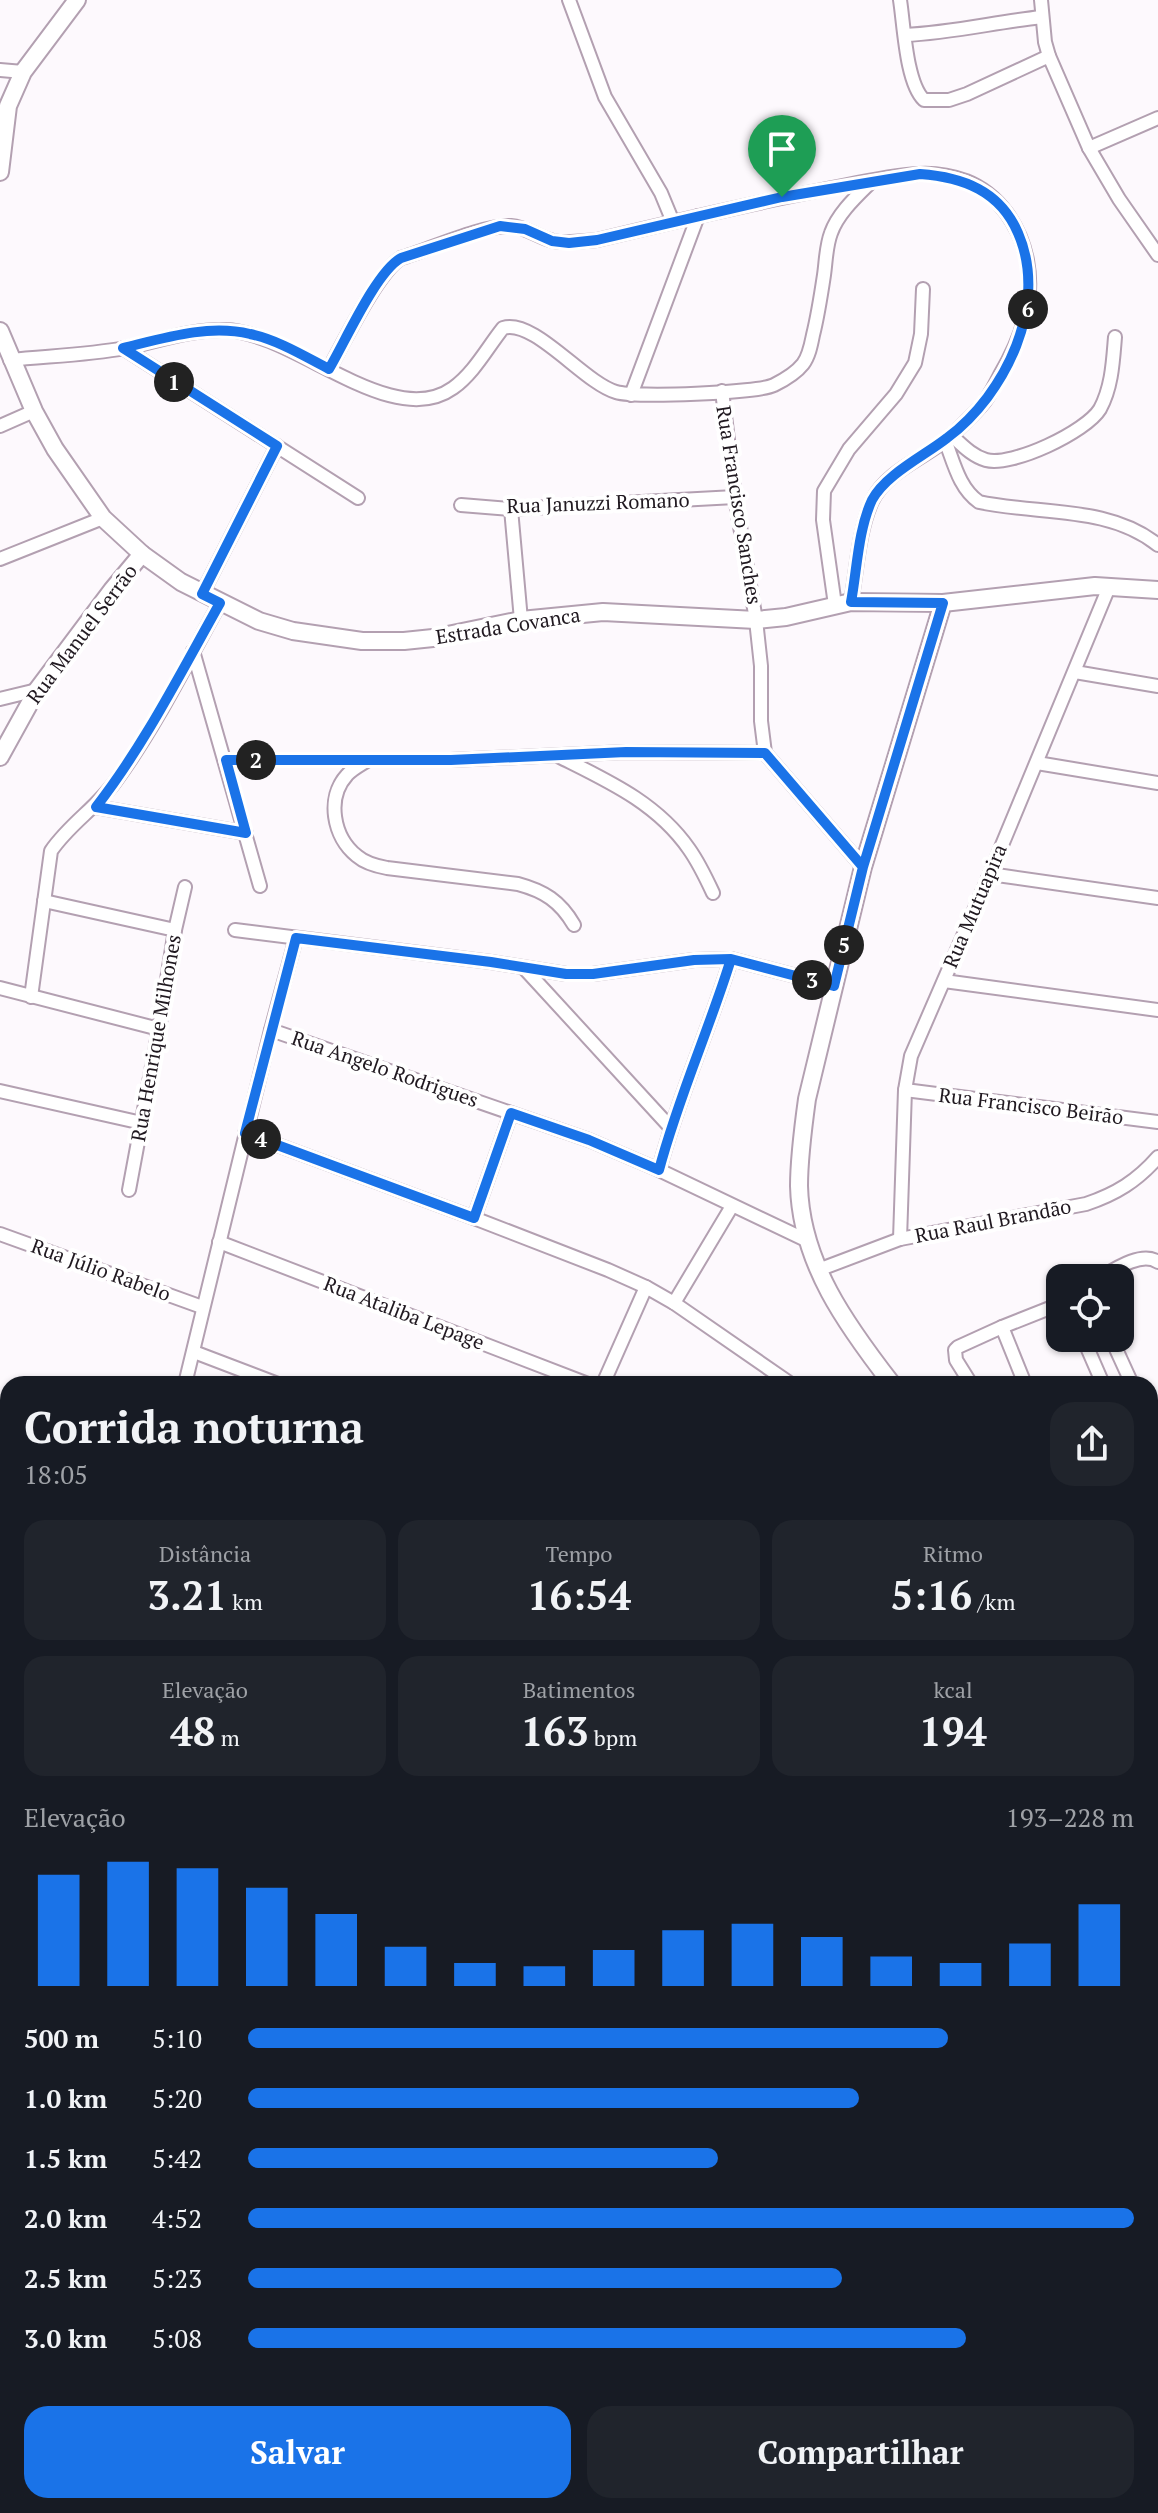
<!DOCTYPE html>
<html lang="pt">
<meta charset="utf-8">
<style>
body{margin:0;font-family:"PT Serif",serif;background:#20242c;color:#f1f3f6;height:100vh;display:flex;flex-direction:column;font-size:30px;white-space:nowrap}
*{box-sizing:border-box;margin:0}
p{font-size:26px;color:#9ea1a6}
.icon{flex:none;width:44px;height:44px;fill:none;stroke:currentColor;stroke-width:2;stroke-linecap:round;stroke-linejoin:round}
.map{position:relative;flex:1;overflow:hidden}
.side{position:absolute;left:0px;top:1376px;width:1158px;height:1138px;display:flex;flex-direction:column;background:#171b24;border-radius:24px 24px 0 0;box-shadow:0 2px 6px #0004}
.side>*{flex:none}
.fabs{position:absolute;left:1046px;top:1264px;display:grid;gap:16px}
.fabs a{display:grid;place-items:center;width:88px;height:88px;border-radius:16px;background:#171b24;box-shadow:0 2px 6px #0004;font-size:40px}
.pin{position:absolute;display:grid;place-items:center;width:68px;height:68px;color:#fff;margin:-82px -34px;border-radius:50% 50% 50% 0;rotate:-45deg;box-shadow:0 0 8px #0007}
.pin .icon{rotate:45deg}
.km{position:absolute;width:40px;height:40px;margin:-20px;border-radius:50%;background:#222;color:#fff;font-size:22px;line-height:40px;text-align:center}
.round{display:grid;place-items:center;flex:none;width:84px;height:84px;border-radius:24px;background:#20242c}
.overview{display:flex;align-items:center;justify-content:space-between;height:136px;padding:0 24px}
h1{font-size:44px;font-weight:700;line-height:60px}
.metrics{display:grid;grid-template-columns:repeat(3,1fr);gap:12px;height:136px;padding:8px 24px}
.metrics div{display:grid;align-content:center;border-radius:20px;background:#20242c;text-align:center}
.metrics b{font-size:40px;font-weight:700}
.metrics small{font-size:22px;font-weight:400}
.metrics p{font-size:22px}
.chart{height:224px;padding:16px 24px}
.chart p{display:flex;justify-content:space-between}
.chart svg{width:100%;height:144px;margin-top:8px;stroke:#1a73e8;stroke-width:6}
.action{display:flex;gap:16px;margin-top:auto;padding:16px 24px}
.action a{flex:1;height:92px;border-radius:24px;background:#1a73e8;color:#fff;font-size:32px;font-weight:700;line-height:92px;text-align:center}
.action a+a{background:#20242c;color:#f1f3f6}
ul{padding:0 24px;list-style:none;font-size:26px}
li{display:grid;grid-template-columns:128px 96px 1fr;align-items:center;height:60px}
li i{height:20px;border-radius:10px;background:#1a73e8}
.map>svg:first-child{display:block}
</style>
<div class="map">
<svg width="1158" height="2513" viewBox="0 0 1158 2513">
<rect width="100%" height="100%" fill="#fdf9fd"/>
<!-- green -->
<g fill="#e0d581">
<polygon points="8,1721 8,1791 0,1788 0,1740"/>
<polygon points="0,1792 8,1795 8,1871 1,1888"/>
</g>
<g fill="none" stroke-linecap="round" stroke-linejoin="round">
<!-- stream -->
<polyline stroke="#a979a6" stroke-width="3" points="506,2506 509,2513"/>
<!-- minor casing -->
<g stroke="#b3a0b1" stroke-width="16">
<g id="minor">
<polyline points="569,0 605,97 661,193 673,222"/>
<path d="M 900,0 C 904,25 906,83 924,100 L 949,100 L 967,94 L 1049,56"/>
<polyline points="1041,0 1045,42 1049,56 1089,148 1119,199 1158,255"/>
<path d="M 905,35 C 951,33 996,22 1042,17"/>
<polyline points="0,70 23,72"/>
<polyline points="1089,148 1158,118"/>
<polyline points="123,348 358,498"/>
<path d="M 10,360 C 48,356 88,355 125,348 C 159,341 191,329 226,330 C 295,333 392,432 453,388 C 474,373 487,348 503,328 C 534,318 584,383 616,392 C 635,398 758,393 774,385 C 784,380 796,373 803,364 C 809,356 811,345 813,335 C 818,315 821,295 824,275 C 826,261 826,246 831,233 C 838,213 857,196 872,181"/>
<path d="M 329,369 C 344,342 378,272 401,258 C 428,250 485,224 511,226 C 526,227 538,237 553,241 C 567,244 582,241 597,240 C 672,222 747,204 822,190 C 854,184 886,176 918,174 C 933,173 952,176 966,181 C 999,194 1020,226 1027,260 C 1035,302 1021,339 1000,375 C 996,383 991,393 985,401 C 976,413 962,425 951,436 C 927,457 887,470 872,501 C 858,532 857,570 851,602"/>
<polyline points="722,391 735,497 756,620 761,666 761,721 765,753 863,867"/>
<polyline points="631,395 698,216"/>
<polyline points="0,426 34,411"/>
<path d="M 951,435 C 962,445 972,456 986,460 C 1012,467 1086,432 1100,409 C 1112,387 1113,361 1115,337"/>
<path d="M 945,440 C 954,463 959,488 979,502 C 1039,515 1108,505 1158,545"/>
<polyline points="461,505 511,509 735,497"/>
<polyline points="511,509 521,620"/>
<polyline points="0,559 103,518"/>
<polyline points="202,594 277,446"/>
<polyline points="835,605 823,520 824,491 849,449 896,394 915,363 921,334 923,289"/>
<polyline points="193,651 260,886"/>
<polyline points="1075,672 1158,686"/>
<polyline points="0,699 37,690"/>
<path d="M 560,757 C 608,781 657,803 689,849 C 699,863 706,878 713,893"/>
<polyline points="226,760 451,760 626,752 765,753"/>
<path d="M 368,760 C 362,764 352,769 347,775 C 326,798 333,837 357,856 C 365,863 376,866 387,868 L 518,884 C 544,891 560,901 574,925"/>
<polyline points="1037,763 1158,783"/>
<polyline points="96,807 246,833"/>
<polyline points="990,874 1158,898"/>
<polyline points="44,901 175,930"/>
<polyline points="235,930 491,962 566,974 593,974 694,960 731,959 834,986"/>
<polyline points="524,968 670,1127"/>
<polyline points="944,981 1158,1010"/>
<polyline points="0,988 159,1029"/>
<path d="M 31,997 L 51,851 C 70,823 98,807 117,779 C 157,724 187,662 220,603"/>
<polyline points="271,1030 589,1140 659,1170 808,1241"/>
<polyline points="905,1090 1158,1122"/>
<polyline points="0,1091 142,1123"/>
<polyline points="245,1133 474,1218 608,1270 646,1287 674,1303 791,1384"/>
<path d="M 659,1170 C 678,1098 709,1030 731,959"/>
<polyline points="129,1190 159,1029 175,930 185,887"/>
<polyline points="474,1218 511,1113"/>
<polyline points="0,1234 202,1307"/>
<polyline points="900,1239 905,1090 911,1056 990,874 1109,587"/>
<polyline points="219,1242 588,1384"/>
<path d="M 818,1270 L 900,1239 L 1086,1204 C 1116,1194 1137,1181 1158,1157"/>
<path d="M 1100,1278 C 1115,1269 1142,1251 1158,1262"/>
<polyline points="1060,1283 1060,1284"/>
<polyline points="674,1303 732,1206"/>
<polyline points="1002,1327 1025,1384"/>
<polyline points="1083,1338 1103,1384"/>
<polyline points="1111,1338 1132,1384"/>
<polyline points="194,1352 278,1384"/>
<polyline points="185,1384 271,1030 296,938"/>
<polyline points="603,1384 646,1287"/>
<polyline points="971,1384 956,1360 955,1350 958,1347 1002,1327 1060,1304"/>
<polyline points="0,1409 8,1412"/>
<polyline points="1150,1426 1158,1445"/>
<polyline points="0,1549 8,1552"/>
<polyline points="1150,1655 1158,1672"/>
<polyline points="0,1722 8,1702"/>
<polyline points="1150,1749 1158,1743"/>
<polyline points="1150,1895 1158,1888"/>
<polyline points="0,1903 8,1901"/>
<polyline points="1150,2010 1158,2005"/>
<polyline points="0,2048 8,2077"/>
<polyline points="1150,2085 1158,2081"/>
<polyline points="1150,2164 1158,2182"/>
<polyline points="1150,2214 1158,2210"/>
<polyline points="1150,2347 1158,2342"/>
<polyline points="0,2393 8,2390"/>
<polyline points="113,2506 115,2513"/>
<polyline points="444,2506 447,2513"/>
<polyline points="573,2506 576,2513"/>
<polyline points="699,2506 702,2513"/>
<polyline points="4,2513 20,2506"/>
<polyline points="597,2513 611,2506"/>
<polyline points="846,2513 858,2506"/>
</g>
</g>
<!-- tertiary casing -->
<g stroke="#b3a0b1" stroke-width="20">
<g id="tertiary">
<polyline points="0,172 8,106 23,72 77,0"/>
<polyline points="0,331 34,411 55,449 103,518 142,554 181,582 259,621 293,631 362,641 404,641 433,638 521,620 603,612 756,620 786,617 851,602 943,603 1095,586 1158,590"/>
<polyline points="0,757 37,690 112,590 142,554"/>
<path d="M 892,1384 C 847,1326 801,1263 799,1186 C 799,1157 803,1128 807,1099 L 863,867 L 943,603"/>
<polyline points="1150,2481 1158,2477"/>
<polyline points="172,2513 188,2506"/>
<polyline points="1090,2513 1103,2506"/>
</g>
</g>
<!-- secondary casing -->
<g stroke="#b3a0b1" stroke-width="22">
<g id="secondary">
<polyline points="1150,1625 1158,1621"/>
<polyline points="0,2230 8,2234"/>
<polyline points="951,2506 954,2513"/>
</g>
</g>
<!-- minor -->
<use href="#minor" stroke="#fff" stroke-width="12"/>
<!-- tertiary -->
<use href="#tertiary" stroke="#fff" stroke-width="16"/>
<!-- secondary -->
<use href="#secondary" stroke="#f0edd5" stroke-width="18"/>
</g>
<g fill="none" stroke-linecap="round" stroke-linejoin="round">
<!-- route casing -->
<g stroke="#fff" stroke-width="16">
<path id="route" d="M 782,197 L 597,240 L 569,243 L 552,241 L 525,229 L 500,226 L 401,258 C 376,272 345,342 329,369 C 304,356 278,340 250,334 C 208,324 164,338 123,348 L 277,446 L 202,594 L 220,603 C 181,672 145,744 96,807 L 246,833 L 226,760 L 451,760 L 626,752 L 765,753 L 863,867 L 834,986 L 731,959 C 709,1030 678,1098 659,1170 L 589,1140 L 511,1113 L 474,1218 L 245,1133 L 296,938 L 491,962 L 566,974 L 593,974 L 694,960 L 731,959 L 834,986 L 863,867 L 943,603 L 851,602 C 857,570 858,530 872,500 C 886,474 924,456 947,438 C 1006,394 1049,304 1018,233 C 1000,191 963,177 920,174 L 782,197"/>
</g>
<!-- route -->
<use href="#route" stroke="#1a73e8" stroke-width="10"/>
</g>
<g text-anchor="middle" stroke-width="8" stroke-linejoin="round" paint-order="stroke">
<!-- street labels -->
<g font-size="20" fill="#201920" stroke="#fff">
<text transform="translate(598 503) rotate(-2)" y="7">Rua Januzzi Romano</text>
<text transform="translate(739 505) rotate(81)" y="7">Rua Francisco Sanches</text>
<text transform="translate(508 626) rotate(-9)" y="7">Estrada Covanca</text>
<text transform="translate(82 634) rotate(-53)" y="7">Rua Manuel Serrão</text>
<text transform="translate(975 906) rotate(-67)" y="7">Rua Mutuapira</text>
<text transform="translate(156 1038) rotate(-80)" y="7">Rua Henrique Milhones</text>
<text transform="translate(385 1069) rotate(19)" y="7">Rua Angelo Rodrigues</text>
<text transform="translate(1031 1106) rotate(7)" y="7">Rua Francisco Beirão</text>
<text transform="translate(993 1221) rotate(-11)" y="7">Rua Raul Brandão</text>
<text transform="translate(101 1270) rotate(20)" y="7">Rua Júlio Rabelo</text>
<text transform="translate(404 1313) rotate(21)" y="7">Rua Ataliba Lepage</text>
</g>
</g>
</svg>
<div class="fabs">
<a><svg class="icon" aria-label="locate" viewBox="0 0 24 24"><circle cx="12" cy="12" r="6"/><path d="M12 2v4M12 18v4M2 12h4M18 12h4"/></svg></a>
</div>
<div class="pin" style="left:782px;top:197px;background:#1e9e55"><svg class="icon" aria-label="arrive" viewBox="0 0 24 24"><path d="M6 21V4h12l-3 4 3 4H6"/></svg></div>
<b class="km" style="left:174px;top:382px">1</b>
<b class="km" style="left:256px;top:760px">2</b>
<b class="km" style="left:812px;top:980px">3</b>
<b class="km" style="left:261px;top:1139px">4</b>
<b class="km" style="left:844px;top:945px">5</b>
<b class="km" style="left:1028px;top:309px">6</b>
<section class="side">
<div class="overview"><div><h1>Corrida noturna</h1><p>18:05</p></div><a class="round"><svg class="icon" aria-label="share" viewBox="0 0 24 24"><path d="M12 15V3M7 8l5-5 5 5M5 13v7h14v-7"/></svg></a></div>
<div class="metrics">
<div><p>Distância</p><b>3.21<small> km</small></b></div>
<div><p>Tempo</p><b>16:54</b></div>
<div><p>Ritmo</p><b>5:16<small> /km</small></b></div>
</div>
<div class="metrics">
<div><p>Elevação</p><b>48<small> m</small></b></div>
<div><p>Batimentos</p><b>163<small> bpm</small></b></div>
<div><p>kcal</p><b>194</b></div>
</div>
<div class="chart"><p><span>Elevação</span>193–228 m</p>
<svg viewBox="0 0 160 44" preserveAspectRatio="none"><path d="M5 44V10M15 44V6M25 44V8M35 44V14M45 44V22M55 44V32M65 44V37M75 44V38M85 44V33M95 44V27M105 44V25M115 44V29M125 44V35M135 44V37M145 44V31M155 44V19"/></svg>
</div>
<ul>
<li><b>500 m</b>5:10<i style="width:79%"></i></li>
<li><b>1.0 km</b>5:20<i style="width:69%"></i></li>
<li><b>1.5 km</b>5:42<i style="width:53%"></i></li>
<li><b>2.0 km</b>4:52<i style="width:100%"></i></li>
<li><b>2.5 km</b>5:23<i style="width:67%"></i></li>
<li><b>3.0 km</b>5:08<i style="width:81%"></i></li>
</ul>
<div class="action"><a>Salvar</a><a>Compartilhar</a></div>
</section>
</div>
